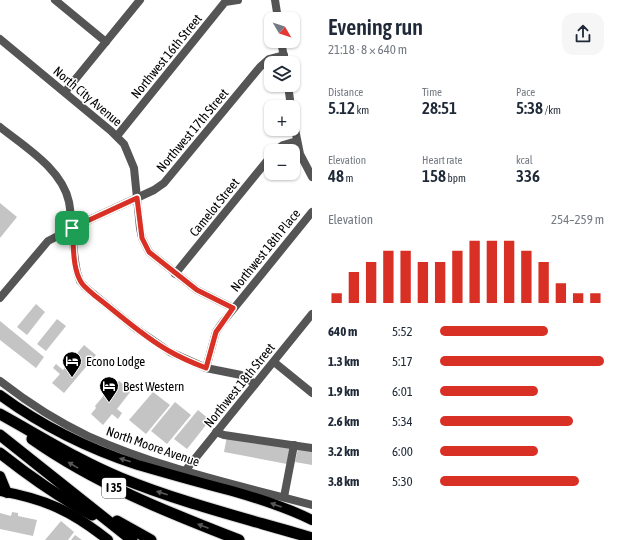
<!DOCTYPE html>
<meta charset="utf-8">
<style>
body{margin:0;font-family:"Asap Condensed",sans-serif;background:#f6f6f7;color:#1f2937;height:100vh;display:flex;flex-direction:column;font-size:15px;white-space:nowrap}
*{box-sizing:border-box;margin:0}
p{font-size:13px;color:#747a83}
.icon{flex:none;width:22px;height:22px;fill:none;stroke:currentColor;stroke-width:2;stroke-linecap:round;stroke-linejoin:round}
.map{position:relative;flex:1;overflow:hidden}
.sheet{display:flex;flex-direction:column;background:#fff;width:308px}
.sheet>*{flex:none}
.needle{width:26px;rotate:129deg}
.buttons{position:absolute;left:264px;top:12px;display:grid;gap:8px}
.buttons a{display:grid;place-items:center;width:36px;height:36px;border-radius:8px;background:#fff;box-shadow:0 1px 3px #0004;font-size:20px}
.pin{position:absolute;display:grid;place-items:center;width:34px;height:34px;color:#fff;margin:-17px;border-radius:8px;box-shadow:0 2px 6px #0006}
.round{display:grid;place-items:center;flex:none;width:42px;height:42px;border-radius:12px;background:#f6f6f7}
.summary{display:flex;align-items:center;justify-content:space-between;height:68px;padding:0 16px}
h1{font-size:22px;font-weight:600;line-height:30px}
.stats{display:grid;grid-template-columns:repeat(3,1fr);gap:6px;height:68px;padding:4px 16px}
.stats div{display:grid;align-content:center}
.stats b{font-size:17px;font-weight:600}
.stats small{font-size:11px;font-weight:400}
.stats p{font-size:11px}
.chart{height:112px;padding:8px 16px}
.chart p{display:flex;justify-content:space-between}
.chart svg{width:100%;height:72px;margin-top:4px;stroke:#d93025;stroke-width:6}
ul{padding:0 16px;list-style:none;font-size:13px}
li{display:grid;grid-template-columns:64px 48px 1fr;align-items:center;height:30px}
li i{height:10px;border-radius:5px;background:#d93025}
main{display:flex;flex:1;min-height:0}
.map>svg:first-child{display:block}
</style>
<main>
<div class="map">
<svg width="312" height="540" viewBox="0 0 312 540">
<rect width="100%" height="100%" fill="#fff"/>
<!-- building -->
<g fill="#c4c4c4">
<polygon points="0,203 17,217 0,238"/>
<polygon points="36,304 45,312 27,335 17,327"/>
<polygon points="57,319 66,326 46,351 37,344"/>
<polygon points="0,321 44,357 36,368 0,340"/>
<polygon points="84,345 96,355 64,393 52,383 60,374 53,368 56,364 63,370"/>
<polygon points="119,381 131,391 117,409 122,413 118,419 112,414 103,425 91,414 96,408 95,406 105,394 107,395"/>
<polygon points="153,392 170,405 146,434 129,420"/>
<polygon points="175,402 191,415 167,444 151,431"/>
<polygon points="198,410 210,420 187,449 174,439"/>
<polygon points="227,436 290,448 287,464 224,452"/>
<polygon points="298,448 312,451 312,465 295,462"/>
<polygon points="12,512 18,513 18,516 37,520 33,536 0,529 0,513 11,516"/>
<polygon points="61,521 74,532 68,540 45,540"/>
<polygon points="75,535 82,540 71,540"/>
</g>
<g fill="none" stroke-linecap="round" stroke-linejoin="round">
<!-- major casing -->
<g stroke="#dbdbdb" stroke-width="12">
<g id="major">
<path d="M 0,395 C 42,426 89,449 138,465 C 169,474 201,483 232,491 C 260,499 286,507 312,520"/>
<polyline points="0,476 7,493"/>
<path d="M 0,491 C 45,499 72,511 108,540"/>
</g>
</g>
<!-- highway casing -->
<g stroke="#dbdbdb" stroke-width="13">
<g id="highway">
<path d="M 0,414 C 40,436 79,461 121,478 C 182,503 248,519 312,538"/>
<polyline points="0,435 132,540"/>
<path d="M 32,439 C 96,484 167,512 239,540"/>
<path d="M 0,453 C 29,476 59,497 92,515"/>
<polyline points="117,521 151,540"/>
</g>
</g>
<!-- minor -->
<g stroke="#555" stroke-width="8">
<polyline points="55,0 106,42"/>
<polyline points="275,0 278,19"/>
<polyline points="0,39 111,131 124,144 134,168 140,228 142,238 149,252 197,290 233,308"/>
<polyline points="281,41 285,63"/>
<polyline points="288,85 291,107"/>
<polyline points="65,92 140,0"/>
<polyline points="293,119 300,154 312,177"/>
<path d="M 0,127 C 25,147 62,169 69,202 C 73,225 72,249 77,272 L 80,281 L 85,287 L 135,328 L 170,352 L 206,368 L 241,375 L 255,384"/>
<polyline points="117,136 225,2 238,0"/>
<polyline points="275,151 283,145 297,141"/>
<polyline points="175,274 271,156"/>
<polyline points="0,298 48,241 87,221 154,190 164,183 260,67 269,59 284,55"/>
<polyline points="274,362 312,393"/>
<polyline points="206,368 216,332 222,323 312,212"/>
<path d="M 0,381 C 27,402 56,421 88,436 C 159,468 237,485 312,505"/>
<polyline points="216,432 224,435 312,448"/>
<polyline points="185,471 312,314"/>
<polyline points="284,497 294,445"/>
</g>
<!-- major -->
<use href="#major" stroke="#000" stroke-width="10"/>
<!-- highway -->
<use href="#highway" stroke="#000" stroke-width="11"/>
</g>
<!-- one-way arrows -->
<defs><path id="oneway-solid" d="M-6-.8H1V-3.2L6.5 0L1 3.2V.8H-6Z"/></defs>
<g fill="#595959">
<use href="#oneway-solid" transform="translate(125 460) rotate(-162)"/>
<use href="#oneway-solid" transform="translate(73 465) rotate(-149)"/>
<use href="#oneway-solid" transform="translate(162 493) rotate(-162)"/>
<use href="#oneway-solid" transform="translate(276 505) rotate(-160)"/>
<use href="#oneway-solid" transform="translate(203 526) rotate(-159)"/>
</g>
<g fill="none" stroke-linecap="round" stroke-linejoin="round">
<!-- route casing -->
<g stroke="#fff" stroke-width="8">
<path id="route" d="M 137,198 L 142,238 L 149,252 L 197,290 L 233,308 L 216,332 L 206,368 C 193,363 181,358 169,351 C 142,336 119,314 94,295 C 90,291 84,287 81,282 C 72,267 74,245 72,228 Z"/>
</g>
<!-- route -->
<use href="#route" stroke="#d93025" stroke-width="5"/>
</g>
<!-- icons -->
<defs>
<g id="hotel-pin" transform="scale(1)"><path d="M0 17L-7.5 6A9.5 9.5 0 1 1 7.5 6Z" fill="#000" stroke="#fff"/><path d="M-6-4.5h1.5V1H6V5H4.5V3h-9V5H-6ZM-4 0a1.8 1.8 0 1 1 3.6 0ZM.5 0V-2.5h3Q6-2.5 6 0Z" fill="#fff"/></g>
</defs>
<g fill-rule="evenodd">
<use href="#hotel-pin" x="72" y="361"/>
<use href="#hotel-pin" x="109" y="386"/>
</g>
<g text-anchor="middle" stroke-width="3" stroke-linejoin="round" paint-order="stroke">
<!-- shield labels -->
<rect fill="#fff" stroke="#4c4c4c" stroke-width="1" x="102" y="478" width="24" height="20" rx="3"/>
<g font-size="12" font-weight="bold" fill="#000">
<text x="114" y="492">I 35</text>
</g>
<!-- street labels -->
<g font-size="13" fill="#000" stroke="#fff">
<text transform="translate(166 56) rotate(-51)" y="5">Northwest 16th Street</text>
<text transform="translate(88 96) rotate(40)" y="5">North City Avenue</text>
<text transform="translate(192 130) rotate(-50)" y="5">Northwest 17th Street</text>
<text transform="translate(214 207) rotate(-51)" y="5">Camelot Street</text>
<text transform="translate(265 250) rotate(-51)" y="5">Northwest 18th Place</text>
<text transform="translate(239 385) rotate(-51)" y="5">Northwest 18th Street</text>
<text transform="translate(153 446) rotate(19)" y="5">North Moore Avenue</text>
</g>
<!-- poi labels -->
<g font-size="13" fill="#000" stroke="#fff" text-anchor="start">
<text x="86" y="366">Econo Lodge</text>
<text x="123" y="391">Best Western</text>
</g>
</g>
</svg>
<div class="buttons">
<a><svg class="needle" viewBox="-14 -14 28 28"><path d="M0-13l5 13h-10z" fill="#e53935"/><path d="M0 13l5-13h-10z" fill="#747a83"/></svg></a>
<a><svg class="icon" aria-label="layers" viewBox="0 0 24 24"><path d="M12 4l9 5-9 5-9-5zM3 14l9 5 9-5"/></svg></a>
<a>+</a>
<a>−</a>
</div>
<div class="pin" style="left:72px;top:228px;background:#1e9e55"><svg class="icon" aria-label="arrive" viewBox="0 0 24 24"><path d="M6 21V4h12l-3 4 3 4H6"/></svg></div>
</div>
<section class="sheet">
<div class="summary"><div><h1>Evening run</h1><p>21:18 · 8 × 640 m</p></div><a class="round"><svg class="icon" aria-label="share" viewBox="0 0 24 24"><path d="M12 15V3M7 8l5-5 5 5M5 13v7h14v-7"/></svg></a></div>
<div class="stats">
<div><p>Distance</p><b>5.12<small> km</small></b></div>
<div><p>Time</p><b>28:51</b></div>
<div><p>Pace</p><b>5:38<small> /km</small></b></div>
</div>
<div class="stats">
<div><p>Elevation</p><b>48<small> m</small></b></div>
<div><p>Heart rate</p><b>158<small> bpm</small></b></div>
<div><p>kcal</p><b>336</b></div>
</div>
<div class="chart"><p><span>Elevation</span>254–259 m</p>
<svg viewBox="0 0 160 44" preserveAspectRatio="none"><path d="M5 44V38M15 44V25M25 44V19M35 44V12M45 44V12M55 44V19M65 44V19M75 44V12M85 44V6M95 44V6M105 44V6M115 44V12M125 44V19M135 44V32M145 44V38M155 44V38"/></svg>
</div>
<ul>
<li><b>640 m</b>5:52<i style="width:66%"></i></li>
<li><b>1.3 km</b>5:17<i style="width:100%"></i></li>
<li><b>1.9 km</b>6:01<i style="width:60%"></i></li>
<li><b>2.6 km</b>5:34<i style="width:81%"></i></li>
<li><b>3.2 km</b>6:00<i style="width:60%"></i></li>
<li><b>3.8 km</b>5:30<i style="width:85%"></i></li>
</ul>
</section>
</main>
